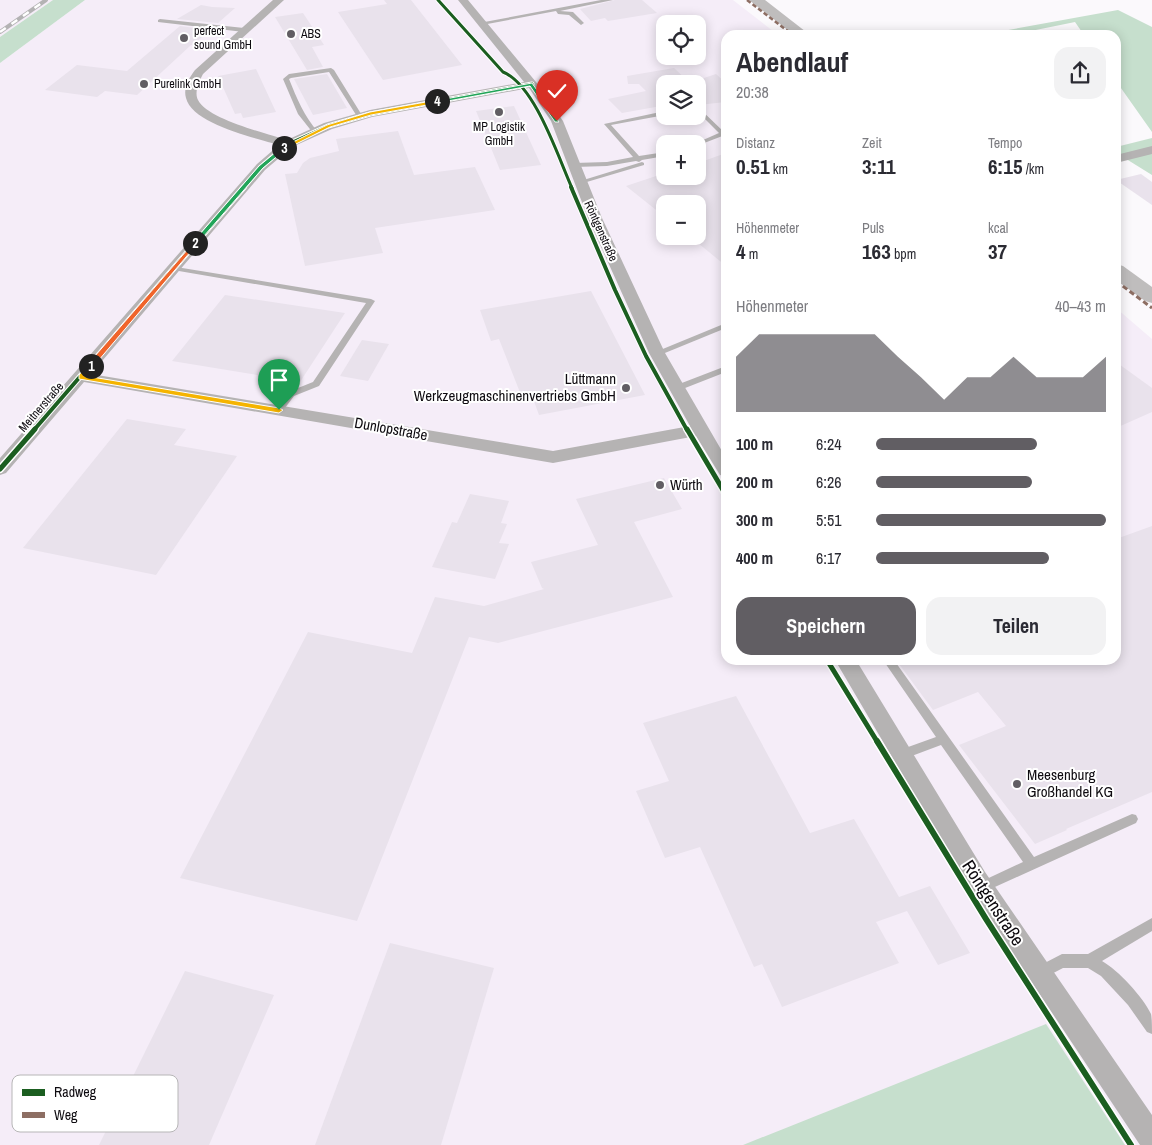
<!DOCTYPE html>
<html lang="de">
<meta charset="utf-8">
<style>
body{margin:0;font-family:"Archivo Narrow",sans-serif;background:#f2f2f3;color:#2b2b33;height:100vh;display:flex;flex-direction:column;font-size:19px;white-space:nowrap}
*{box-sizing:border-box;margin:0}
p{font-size:16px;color:#7c7c81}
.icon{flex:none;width:28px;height:28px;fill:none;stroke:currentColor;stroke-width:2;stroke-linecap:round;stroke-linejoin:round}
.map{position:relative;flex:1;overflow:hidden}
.details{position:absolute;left:721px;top:30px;width:400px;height:635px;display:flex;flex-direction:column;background:#fff;border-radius:15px;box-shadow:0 2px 12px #0003}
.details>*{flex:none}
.controls{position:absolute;left:656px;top:15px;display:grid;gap:10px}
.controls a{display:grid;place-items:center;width:50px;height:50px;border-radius:10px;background:#fff;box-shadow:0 2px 12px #0003;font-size:25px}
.pin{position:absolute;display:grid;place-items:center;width:42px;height:42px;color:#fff;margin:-51px -21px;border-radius:50% 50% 50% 0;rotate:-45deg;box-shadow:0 0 5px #0007}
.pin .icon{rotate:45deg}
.km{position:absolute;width:25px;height:25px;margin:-12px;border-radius:50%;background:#222;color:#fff;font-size:14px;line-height:25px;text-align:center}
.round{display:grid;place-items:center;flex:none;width:52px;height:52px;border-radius:15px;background:#f2f2f3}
.summary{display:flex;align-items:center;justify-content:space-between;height:85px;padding:0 15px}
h1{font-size:28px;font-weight:700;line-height:38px}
.stats{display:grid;grid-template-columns:repeat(3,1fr);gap:8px;height:85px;padding:5px 15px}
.stats div{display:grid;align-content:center}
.stats b{font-size:21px;font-weight:700}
.stats small{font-size:14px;font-weight:400}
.stats p{font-size:14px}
.chart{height:140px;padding:10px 15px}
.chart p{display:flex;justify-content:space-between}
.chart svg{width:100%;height:90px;margin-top:5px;fill:#615e63;opacity:.7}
.primary-button{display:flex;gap:10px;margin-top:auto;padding:10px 15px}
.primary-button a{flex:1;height:58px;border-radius:15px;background:#615e63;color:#fff;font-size:20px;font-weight:700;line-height:58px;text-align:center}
.primary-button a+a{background:#f2f2f3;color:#2b2b33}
ul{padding:0 15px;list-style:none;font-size:16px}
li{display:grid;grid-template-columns:80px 60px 1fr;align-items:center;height:38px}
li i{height:12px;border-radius:6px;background:#615e63}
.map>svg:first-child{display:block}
</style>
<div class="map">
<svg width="1152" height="1145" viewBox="0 0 1152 1145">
<rect width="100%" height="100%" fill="#fbf9fc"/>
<!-- built -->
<g fill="#f5edf8" fill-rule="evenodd">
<polygon points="0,0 53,0 0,37"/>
<path d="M 85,0 L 733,0 L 778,35 L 726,35 L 726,660 L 1116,660 L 1116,308 L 1152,339 L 1152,1145 L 0,1145 L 0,63 ZM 665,24 L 698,24 L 698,56 L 665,56 ZM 665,84 L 698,84 L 698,116 L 665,116 ZM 665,144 L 698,144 L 698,176 L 665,176 ZM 665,204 L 698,204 L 698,236 L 665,236 Z"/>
</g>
<!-- forest -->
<g fill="#c6dfcd">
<polygon points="53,0 85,0 0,63 0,37"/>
<polygon points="1118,10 1152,27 1152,132 1116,81 1116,35 1084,35 1075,22 1011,35 981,35"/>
<polygon points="1152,138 1152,175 1123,157 1116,159 1116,147"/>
<polygon points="1046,1024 1125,1145 743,1145"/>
</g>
<!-- building -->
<g fill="#e9e2ec">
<polygon points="384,0 411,0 462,65 383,80 338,12 387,4"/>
<polygon points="615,0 642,0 657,13 608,21 605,18 591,21 580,9"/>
<polygon points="201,5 212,7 235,8 218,23 177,19"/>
<polygon points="303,13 324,45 312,47 323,67 307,70 275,17"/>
<polygon points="180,26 210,30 193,45 191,45 137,95 105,91 97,97 45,90 77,65 127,71"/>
<polygon points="674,68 691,84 665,84 665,109 661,106 622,113 608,99 646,91 639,84 628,84 627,76"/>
<polygon points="256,69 276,112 243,118 241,113 235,114 218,76"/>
<polygon points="327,74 347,108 313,115 294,79"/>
<polygon points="716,74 726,83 726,102 698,105 698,80"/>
<polygon points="514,106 541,165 500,170 476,111"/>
<polygon points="398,131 414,175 475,167 495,210 375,228 383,253 305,266 285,174 297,173 303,163 310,158 339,151 336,139"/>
<polygon points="726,153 726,266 698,243 698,204 665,204 665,217 626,186 665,173 665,176 698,176 698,163"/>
<polygon points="1141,174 1152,182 1152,205 1116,180"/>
<polygon points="591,291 645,395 539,415 531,393 521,395 499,339 491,341 480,310"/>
<polygon points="225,295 345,313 300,382 172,361"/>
<polygon points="362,340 389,344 368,381 340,376"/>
<polygon points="1116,362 1152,388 1152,412 1116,428"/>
<polygon points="127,419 186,429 174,445 237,456 156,575 23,548"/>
<polygon points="664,478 682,509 634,522 673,597 498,643 469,637 357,921 180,878 308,632 412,653 435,597 484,606 544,589 542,588 531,562 598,545 576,499"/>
<polygon points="470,494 509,501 501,523 507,524 499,543 509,544 495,579 432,567 452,522 457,523"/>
<polygon points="1152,526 1152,792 1066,829 1067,830 1035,844 959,745 1006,726 978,692 933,710 896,660 1116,660 1116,539"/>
<polygon points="736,696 810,833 854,819 899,897 930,886 970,953 938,965 907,911 876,922 899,963 782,1007 762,964 754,967 700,847 665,858 636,791 669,781 643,723"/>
<polygon points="390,943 494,968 441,1145 315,1145"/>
<polygon points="185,971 274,995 209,1145 99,1145"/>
</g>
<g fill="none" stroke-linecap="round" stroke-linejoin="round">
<!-- lane -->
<g fill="#b5b3b3" fill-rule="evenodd">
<polygon points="601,0 613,0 560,11 573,12 584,23 581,25 569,15 558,14 556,11 482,25 479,23"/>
<polygon points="160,19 244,28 247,30 244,32 158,22 158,20"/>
<path d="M 331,68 L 334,70 L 363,117 L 358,118 L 329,72 L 291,78 L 289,79 C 297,99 304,116 318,132 L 313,133 L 298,114 L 283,79 L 289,74 Z"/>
<polygon points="698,107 725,133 725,135 699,145 694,144 719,133 698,112"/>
<polygon points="665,111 665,115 611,125 639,156 665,152 665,156 642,160 639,162 636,161 607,166 574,167 571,165 574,163 607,162 633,157 604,124"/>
<polygon points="642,162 644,163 644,165 580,184 577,182"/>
<polygon points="170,266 371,299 375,301 319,386 294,396 282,412 279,413 275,410 288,392 313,382 366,303 173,270 169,268"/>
<polygon points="726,323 726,328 660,355 654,355 653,353"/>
<polygon points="726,366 726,372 680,390 674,390 673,388 674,386"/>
<polygon points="883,660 894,660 1034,857 1132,814 1136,815 1138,819 1136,823 986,891 982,893 978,891 976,887 978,883 1023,862 941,745 901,760 897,759 895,755 897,751 936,737"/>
<path d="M 1152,918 L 1152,931 L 1102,961 C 1118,970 1143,997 1151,1014 C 1152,1019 1152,1028 1152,1034 L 1147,1032 L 1128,1005 L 1101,976 L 1088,968 L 1063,968 L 1040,980 L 1035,978 L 1033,973 L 1035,968 L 1062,954 L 1088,954 Z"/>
</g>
<!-- street -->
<g fill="#b5b3b3" fill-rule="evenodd">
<path d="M 273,0 L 284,0 L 203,74 C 199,82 194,92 198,100 C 207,119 268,134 287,140 L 324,123 L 370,110 L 524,82 L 458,0 L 468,0 L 536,82 L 563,121 L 602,218 L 665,353 L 726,458 L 726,477 L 720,475 L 696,436 L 553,463 L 84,382 L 6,473 L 0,475 L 0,458 L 257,164 L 279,145 C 256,138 192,124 186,98 C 183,88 189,78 195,70 ZM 529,88 L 551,121 L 588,218 L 649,353 L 690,426 L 553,451 L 91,374 L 265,170 L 292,147 L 332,129 L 372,117 Z"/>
<polygon points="1152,146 1152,154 1116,163 1116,155"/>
<polygon points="835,660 856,660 985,872 1152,1115 1152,1145 1140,1145 969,888"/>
</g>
<!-- secondary -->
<g fill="#bfbdbd" fill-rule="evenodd">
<polygon points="749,0 765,0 810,35 794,35"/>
<polygon points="1116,264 1123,266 1152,287 1152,303 1145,301 1116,280"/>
</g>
<!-- rail casing -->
<g stroke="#b4b3b4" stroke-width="4">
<polyline id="rail" points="0,32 46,0"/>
</g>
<!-- rail -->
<use href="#rail" stroke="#fff" stroke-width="2.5" stroke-dasharray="7" stroke-linecap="butt"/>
<!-- quiet-far1 -->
<polyline stroke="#8d6e63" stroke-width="2.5" stroke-dasharray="4.5 2.5" stroke-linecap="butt" points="747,0 793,35"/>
<!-- quiet -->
<polyline stroke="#8d6e63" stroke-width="3" stroke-dasharray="5.5 3" stroke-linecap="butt" points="1116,281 1152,308"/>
<!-- cycleway-far3 casing -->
<g stroke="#fff" stroke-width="5">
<g id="cycleway-far3">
<path d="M 438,0 L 503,72 C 535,85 558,157 572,188"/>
<polyline points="243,188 261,167 288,144 328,126 370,114 532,84"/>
</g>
</g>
<!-- cycleway-far2 casing -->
<g stroke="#fff" stroke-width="6">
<g id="cycleway-far2">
<polyline points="571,187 615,290 646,356 687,430"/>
<polyline points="34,430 244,187"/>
</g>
</g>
<!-- cycleway-far1 casing -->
<g stroke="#fff" stroke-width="8">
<g id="cycleway-far1">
<polyline points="687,429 726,495"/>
<polyline points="0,469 35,429"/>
<polyline points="827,660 878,743"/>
</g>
</g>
<!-- cycleway casing -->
<g stroke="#fff" stroke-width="9">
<polyline id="cycleway" points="877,741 986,919 1131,1145"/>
</g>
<!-- cycleway-far3 -->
<use href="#cycleway-far3" stroke="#1b5e20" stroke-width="3"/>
<!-- cycleway-far2 -->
<use href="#cycleway-far2" stroke="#1b5e20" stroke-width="4"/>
<!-- cycleway-far1 -->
<use href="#cycleway-far1" stroke="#1b5e20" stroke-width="5"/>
<!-- cycleway -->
<use href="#cycleway" stroke="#1b5e20" stroke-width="6"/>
</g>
<!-- split-1 -->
<polygon fill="#f5b400" stroke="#fff" points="88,364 94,366 86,376 279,408 283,410 279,413 79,379 79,375"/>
<!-- split-2 -->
<polygon fill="#f0652b" stroke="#fff" points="195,241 197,244 93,367 88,367 88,364"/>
<!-- split-3 -->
<polygon fill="#22a559" stroke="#fff" points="282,147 287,148 263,168 197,244 193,244 193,242 259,166"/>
<!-- split-4 -->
<polygon fill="#f5b400" stroke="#fff" points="437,100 438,103 371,115 330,127 286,149 281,148 327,125 370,112"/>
<!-- split-5 -->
<polygon fill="#22a559" stroke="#fff" points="532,83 559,122 555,122 530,86 437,103 434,101"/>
<!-- markers -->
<g fill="#615e63" stroke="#fff" stroke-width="2">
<circle cx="291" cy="34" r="5"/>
<circle cx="184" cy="38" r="5"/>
<circle cx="144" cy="84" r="5"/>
<circle cx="499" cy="112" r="5"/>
<circle cx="626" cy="388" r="5"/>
<circle cx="660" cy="485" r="5"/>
<circle cx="1017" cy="784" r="5"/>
</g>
<g text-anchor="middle" stroke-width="4" stroke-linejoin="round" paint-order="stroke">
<!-- far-poi labels -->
<g font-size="12" fill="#0e0b10" stroke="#fff" text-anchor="start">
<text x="194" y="35">perfect<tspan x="194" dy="14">sound GmbH</tspan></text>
<text x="301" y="38">ABS</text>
<text x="154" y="88">Purelink GmbH</text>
<text x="499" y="131" text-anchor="middle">MP Logistik<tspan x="499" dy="14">GmbH</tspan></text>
</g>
<!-- far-street labels -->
<g font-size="12" fill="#0e0b10" stroke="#fff">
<text transform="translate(601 231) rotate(66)" y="4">Röntgenstraße</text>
<text transform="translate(41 407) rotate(-49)" y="4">Meitnerstraße</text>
</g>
<!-- poi labels -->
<g font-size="15" fill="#0e0b10" stroke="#fff" text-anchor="start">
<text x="616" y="384" text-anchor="end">Lüttmann<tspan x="616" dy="17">Werkzeugmaschinenvertriebs GmbH</tspan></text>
<text x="670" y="490">Würth</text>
<text x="1027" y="780">Meesenburg<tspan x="1027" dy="17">Großhandel KG</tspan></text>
</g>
<!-- street labels -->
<g font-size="15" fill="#0e0b10" stroke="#fff">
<text transform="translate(391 429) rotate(10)" y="5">Dunlopstraße</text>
</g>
<!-- near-street labels -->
<g font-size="18" fill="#0e0b10" stroke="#fff">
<text transform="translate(993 903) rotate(57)" y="6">Röntgenstraße</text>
</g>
</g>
<!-- legend -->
<rect x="12" y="1075" width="166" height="57" rx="8" fill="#fff" stroke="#b7b6b7" stroke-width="1"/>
<rect x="22" y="1089" width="23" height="7" fill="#1b5e20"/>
<rect x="22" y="1112" width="23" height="6" fill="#8d6e63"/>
<g font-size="14" fill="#0e0b10">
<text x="54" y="1097">Radweg</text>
<text x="54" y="1120">Weg</text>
</g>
</svg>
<div class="controls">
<a><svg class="icon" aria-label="locate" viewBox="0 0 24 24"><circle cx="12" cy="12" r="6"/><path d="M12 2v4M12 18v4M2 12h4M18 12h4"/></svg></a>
<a><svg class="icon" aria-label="layers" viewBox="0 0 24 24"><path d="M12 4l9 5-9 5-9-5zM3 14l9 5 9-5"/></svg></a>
<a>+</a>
<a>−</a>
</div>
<div class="pin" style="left:279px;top:410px;background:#1e9e55"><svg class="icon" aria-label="arrive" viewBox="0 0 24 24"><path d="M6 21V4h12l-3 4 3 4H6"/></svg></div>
<div class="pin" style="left:557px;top:121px;background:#d93025"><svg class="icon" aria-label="check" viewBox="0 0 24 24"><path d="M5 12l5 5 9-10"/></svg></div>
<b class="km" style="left:91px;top:366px">1</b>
<b class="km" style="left:195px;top:243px">2</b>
<b class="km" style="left:284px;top:148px">3</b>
<b class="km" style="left:437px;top:101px">4</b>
<section class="details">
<div class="summary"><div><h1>Abendlauf</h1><p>20:38</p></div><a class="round"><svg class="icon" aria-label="share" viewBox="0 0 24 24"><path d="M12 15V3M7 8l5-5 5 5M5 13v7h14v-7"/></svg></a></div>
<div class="stats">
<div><p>Distanz</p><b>0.51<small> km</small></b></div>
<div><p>Zeit</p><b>3:11</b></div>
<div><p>Tempo</p><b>6:15<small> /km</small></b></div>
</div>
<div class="stats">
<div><p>Höhenmeter</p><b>4<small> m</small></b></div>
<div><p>Puls</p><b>163<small> bpm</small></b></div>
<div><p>kcal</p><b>37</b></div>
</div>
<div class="chart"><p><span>Höhenmeter</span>40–43 m</p>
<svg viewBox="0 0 160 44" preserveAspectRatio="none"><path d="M0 44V17L10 6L20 6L30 6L40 6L50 6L60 6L70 17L80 27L90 38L100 27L110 27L120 17L130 27L140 27L150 27L160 17V44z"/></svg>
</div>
<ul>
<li><b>100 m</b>6:24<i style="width:70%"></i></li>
<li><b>200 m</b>6:26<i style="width:68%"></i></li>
<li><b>300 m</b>5:51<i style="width:100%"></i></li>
<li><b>400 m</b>6:17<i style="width:75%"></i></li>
</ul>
<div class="primary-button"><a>Speichern</a><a>Teilen</a></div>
</section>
</div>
